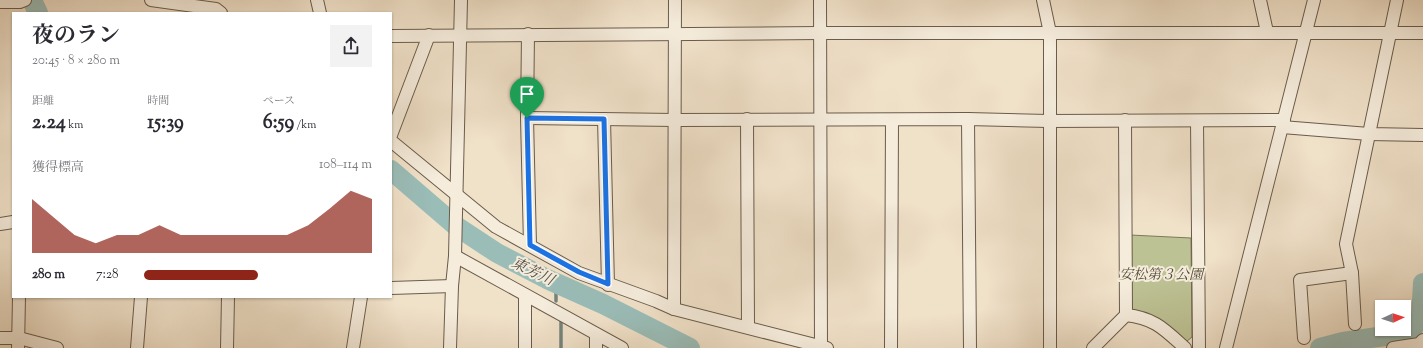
<!DOCTYPE html>
<html lang="ja">
<meta charset="utf-8">
<style>
body{margin:0;font-family:"Sorts Mill Goudy","Noto Serif JP",serif;background:#f2f2f3;color:#2b2b33;height:100vh;display:flex;flex-direction:column;font-size:15px;white-space:nowrap}
*{box-sizing:border-box;margin:0}
p{font-size:13px;color:#7c7c81}
.icon{flex:none;width:22px;height:22px;fill:none;stroke:currentColor;stroke-width:2;stroke-linecap:round;stroke-linejoin:round}
.map{position:relative;flex:1;overflow:hidden}
.details{position:absolute;left:12px;top:12px;width:380px;height:286px;display:flex;flex-direction:column;background:#fff;border-radius:0px;box-shadow:0 1px 3px #0004}
.details>*{flex:none}
.needle{width:26px;rotate:87deg}
.tools{position:absolute;left:1375px;top:300px;display:grid;gap:8px}
.tools a{display:grid;place-items:center;width:36px;height:36px;border-radius:0px;background:#fff;box-shadow:0 1px 3px #0004;font-size:20px}
.pin{position:absolute;display:grid;place-items:center;width:34px;height:34px;color:#fff;margin:-41px -17px;border-radius:50% 50% 50% 0;rotate:-45deg;box-shadow:0 0 4px #0007}
.pin .icon{rotate:45deg}
.round{display:grid;place-items:center;flex:none;width:42px;height:42px;border-radius:0px;background:#f2f2f3}
.headline{display:flex;align-items:center;justify-content:space-between;height:68px;padding:0 20px}
h1{font-size:22px;font-weight:700;line-height:30px}
.metrics{display:grid;grid-template-columns:repeat(3,1fr);gap:6px;height:68px;padding:4px 20px}
.metrics div{display:grid;align-content:center}
.metrics b{font-size:20px;font-weight:700}
.metrics small{font-size:11px;font-weight:400}
.metrics p{font-size:11px}
.chart{height:112px;padding:8px 20px}
.chart p{display:flex;justify-content:space-between}
.chart svg{width:100%;height:72px;margin-top:4px;fill:#8f2418;opacity:.7}
ul{padding:0 20px;list-style:none;font-size:13px}
li{display:grid;grid-template-columns:64px 48px 1fr;align-items:center;height:30px}
li i{height:10px;border-radius:5px;background:#8f2418}
.map>svg:first-child{display:block}
</style>
<div class="map">
<svg width="1423" height="348" viewBox="0 0 1423 348">
<rect width="100%" height="100%" fill="#f0e1c9"/>
<filter id="stains"><feTurbulence type="fractalNoise" baseFrequency=".005" numOctaves="4"/><feColorMatrix values="0 0 0 0 .2 0 0 0 0 .09 0 0 0 0 .02 0 0 0 .5 -.17"/></filter>
<radialGradient id="worn" r=".72"><stop offset=".6" stop-color="#630" stop-opacity="0"/><stop offset="1" stop-color="#630" stop-opacity=".3"/></radialGradient>
<!-- green -->
<path fill="#bdc294" stroke="#7e785b" d="M 1130,235 L 1191,238 L 1192,337 L 1186,342 C 1167,325 1156,315 1130,310 Z"/>
<g fill="none" stroke-linecap="round" stroke-linejoin="round">
<!-- stream -->
<g stroke="#75847c" stroke-width="3.5">
<polyline points="556,283 556,301"/>
<polyline points="561,348 561,320"/>
</g>
<!-- river -->
<g stroke="#9abdb8" stroke-width="20">
<polyline points="32,0 38,13"/>
<polyline points="391,170 456,226 497,253 547,279 603,304 690,348"/>
<polyline points="1320,348 1343,342 1392,335 1413,328 1421,317 1423,283"/>
</g>
<!-- minor casing -->
<g stroke="#6a5c4c" stroke-width="14">
<g id="minor">
<polyline points="151,0 216,9 221,13"/>
<polyline points="317,0 320,13"/>
<polyline points="820,0 821,348"/>
<polyline points="1043,0 1050,33 1050,348"/>
<polyline points="1260,0 1267,32"/>
<polyline points="0,2 20,2 25,0"/>
<polyline points="528,34 527,118 530,245"/>
<polyline points="391,36 820,33 1423,33"/>
<polyline points="527,118 674,120 968,119 1048,121 1284,120"/>
<polyline points="604,119 608,285"/>
<polyline points="747,119 748,327"/>
<polyline points="968,119 970,348"/>
<polyline points="1197,121 1199,348"/>
<polyline points="1282,127 1369,134 1423,135"/>
<polyline points="391,135 429,35"/>
<polyline points="391,141 496,227 579,273 656,301 674,309 827,348"/>
<polyline points="0,224 13,222"/>
<polyline points="455,256 622,348"/>
<polyline points="391,288 452,286"/>
<polyline points="525,295 525,348"/>
<polyline points="674,309 675,0"/>
<path d="M 1126,315 C 1155,318 1165,330 1185,348"/>
<polyline points="1355,324 1352,273 1346,244 1397,0"/>
<polyline points="0,338 19,338 57,348"/>
<polyline points="1304,338 1300,280 1352,273"/>
<polyline points="18,348 19,297"/>
<polyline points="137,348 141,297"/>
<polyline points="227,348 228,297"/>
<polyline points="353,348 361,297"/>
<polyline points="450,348 452,286 455,256 461,0"/>
<polyline points="596,348 596,335"/>
<polyline points="891,348 892,120"/>
<polyline points="1093,348 1126,315 1125,120"/>
<polyline points="1226,348 1314,0"/>
<polyline points="1393,348 1419,344 1423,340"/>
</g>
</g>
<!-- minor -->
<use href="#minor" stroke="#f5ecdc" stroke-width="12"/>
</g>
<g fill="none" stroke-linecap="round" stroke-linejoin="round">
<!-- route casing -->
<g stroke="#fff" stroke-width="8">
<polygon id="route" points="527,118 604,119 608,284 579,272 530,245"/>
</g>
<!-- route -->
<use href="#route" stroke="#1a73e8" stroke-width="5"/>
</g>
<g text-anchor="middle" stroke-width="4" stroke-linejoin="round" paint-order="stroke">
<!-- park labels -->
<g font-size="14" font-style="italic" fill="#574c39" stroke="#f5ecdc">
<text x="1161" y="279">安松第３公園</text>
</g>
<!-- water labels -->
<g font-size="15" font-style="italic" fill="#555248" stroke="#f5ecdc">
<text transform="translate(533 271) rotate(26)" y="5">東芳川</text>
</g>
</g>
<rect width="100%" height="100%" filter="url(#stains)"/>
<rect width="100%" height="100%" fill="url(#worn)"/>
</svg>
<div class="tools">
<a><svg class="needle" viewBox="-14 -14 28 28"><path d="M0-13l5 13h-10z" fill="#e53935"/><path d="M0 13l5-13h-10z" fill="#7c7c81"/></svg></a>
</div>
<div class="pin" style="left:527px;top:118px;background:#1e9e55"><svg class="icon" aria-label="arrive" viewBox="0 0 24 24"><path d="M6 21V4h12l-3 4 3 4H6"/></svg></div>
<section class="details">
<div class="headline"><div><h1>夜のラン</h1><p>20:45 · 8 × 280 m</p></div><a class="round"><svg class="icon" aria-label="share" viewBox="0 0 24 24"><path d="M12 15V3M7 8l5-5 5 5M5 13v7h14v-7"/></svg></a></div>
<div class="metrics">
<div><p>距離</p><b>2.24<small> km</small></b></div>
<div><p>時間</p><b>15:39</b></div>
<div><p>ペース</p><b>6:59<small> /km</small></b></div>
</div>
<div class="chart"><p><span>獲得標高</span>108–114 m</p>
<svg viewBox="0 0 160 44" preserveAspectRatio="none"><path d="M0 44V11L10 22L20 33L30 38L40 33L50 33L60 27L70 33L80 33L90 33L100 33L110 33L120 33L130 27L140 17L150 6L160 11V44z"/></svg>
</div>
<ul>
<li><b>280 m</b>7:28<i style="width:50%"></i></li>
</ul>
</section>
</div>
